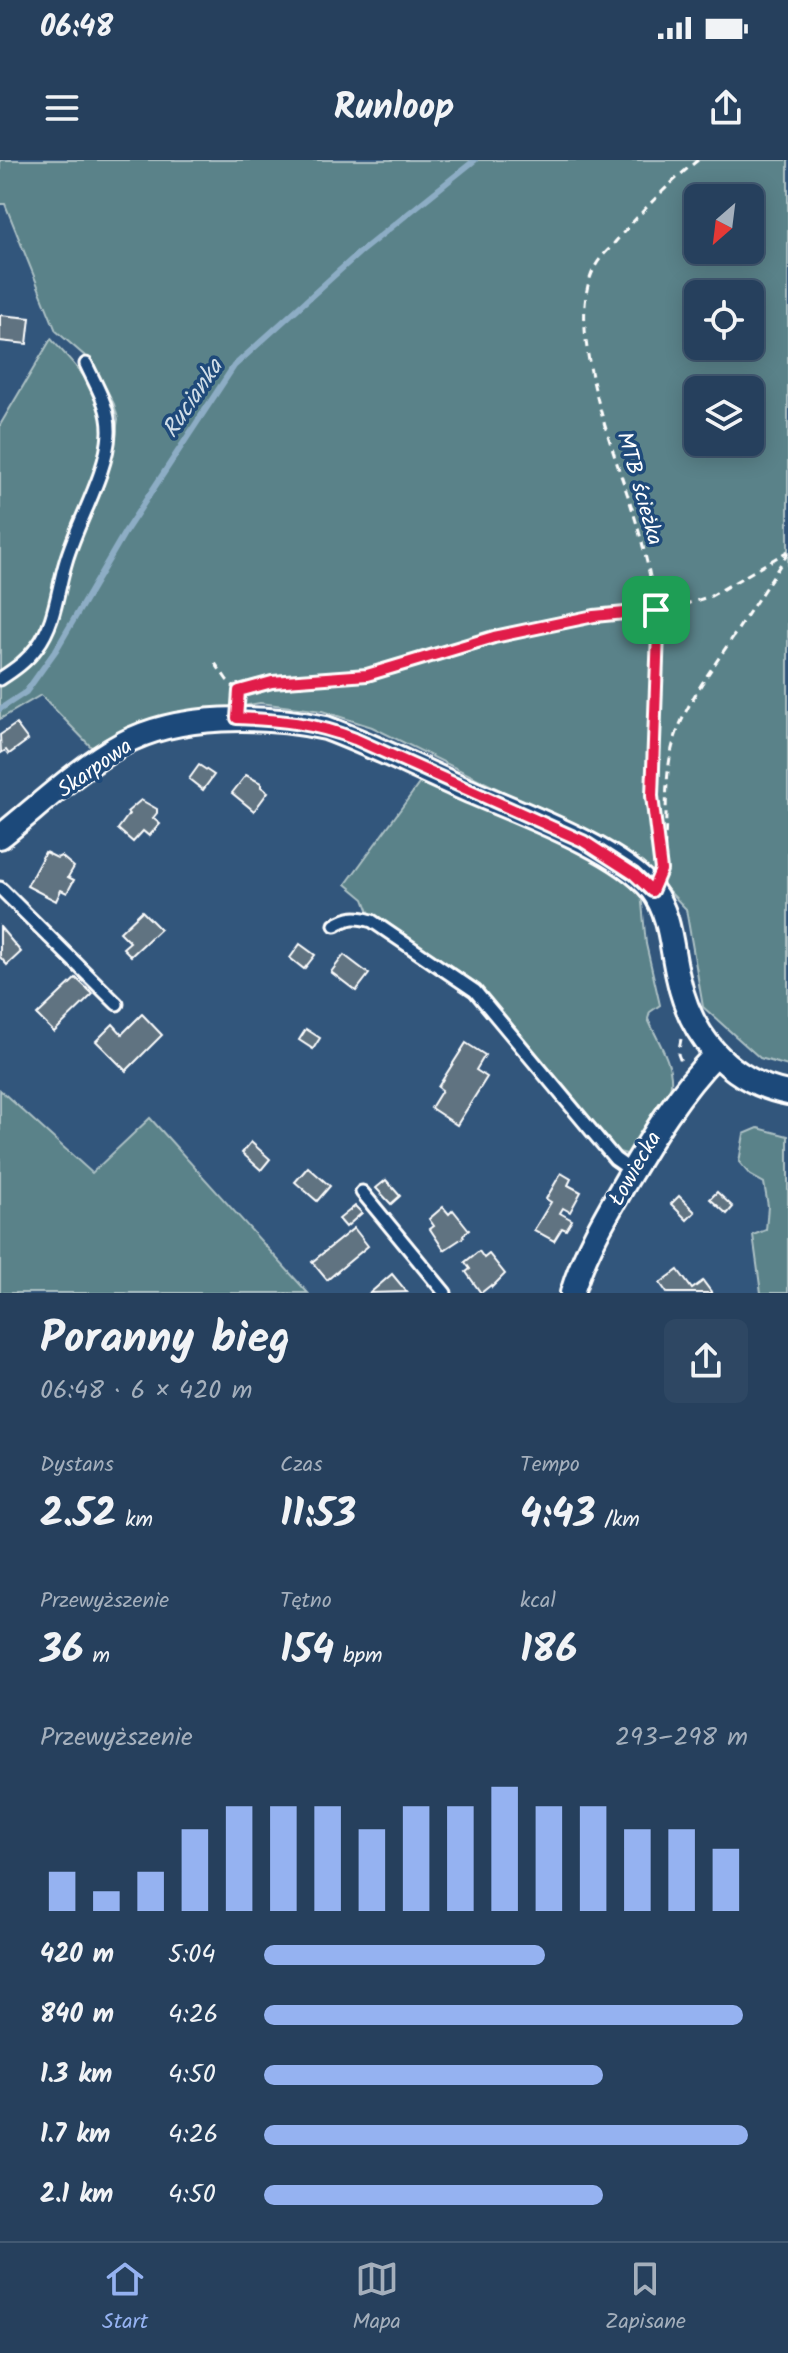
<!DOCTYPE html>
<html lang="pl">
<meta charset="utf-8">
<style>
body{margin:0;font-family:Kalam,sans-serif;background:#2e4763;color:#f1f3f6;height:100vh;display:flex;flex-direction:column;font-size:30px;white-space:nowrap}
*{box-sizing:border-box;margin:0}
p{font-size:26px;color:#a4afbc}
.icon{flex:none;width:44px;height:44px;fill:none;stroke:currentColor;stroke-width:2;stroke-linecap:round;stroke-linejoin:round}
.map{position:relative;height:1133px;overflow:hidden}
.side{display:flex;flex-direction:column;background:#26405d;flex:1}
.side>*{flex:none}
.needle{width:52px;rotate:208deg}
.buttons{position:absolute;left:684px;top:24px;display:grid;gap:16px}
.buttons a{display:grid;place-items:center;width:80px;height:80px;border-radius:12px;background:#26405d;box-shadow:0 4px 20px #0003,0 0 0 2px #425972;font-size:40px}
.pin{position:absolute;display:grid;place-items:center;width:68px;height:68px;color:#fff;margin:-34px;border-radius:16px;box-shadow:0 4px 12px #0006}
.round{display:grid;place-items:center;flex:none;width:84px;height:84px;border-radius:12px;background:#2e4763}
.headline{display:flex;align-items:center;justify-content:space-between;height:136px;padding:0 40px}
h1{font-size:44px;font-weight:600;line-height:60px}
.metrics{display:grid;grid-template-columns:repeat(3,1fr);gap:12px;height:136px;padding:8px 40px}
.metrics div{display:grid;align-content:center}
.metrics b{font-size:40px;font-weight:600}
.metrics small{font-size:22px;font-weight:400}
.metrics p{font-size:22px}
.chart{height:224px;padding:16px 40px}
.chart p{display:flex;justify-content:space-between}
.chart svg{width:100%;height:144px;margin-top:8px;stroke:#95b2f1;stroke-width:6}
ul{padding:0 40px;list-style:none;font-size:26px}
li{display:grid;grid-template-columns:128px 96px 1fr;align-items:center;height:60px}
li i{height:20px;border-radius:10px;background:#95b2f1}
.status{display:flex;justify-content:space-between;align-items:center;height:56px;padding:0 40px;background:#26405d;direction:ltr}
.status svg{height:22px;fill:currentColor}
header{display:flex;justify-content:space-between;align-items:center;height:104px;padding:0 40px;background:#26405d;font-size:36px;font-weight:600}
.tab-bar{display:flex;justify-content:space-around;align-items:center;height:112px;border-top:2px solid #425972;background:#26405d;font-size:22px;color:#a4afbc}
.tab-bar a{display:grid;justify-items:center;gap:4px}
.tab-bar .active{color:#95b2f1}
.map>svg:first-child{display:block}
</style>
<div class="status"><b>06:48</b><svg viewBox="0 0 49 12"><path d="M0 12V9h3v3zM5 12V6h3v6zM10 12V3h3v9zM15 12V0h3v12zM26 1h20v11H26zM47 4h2v5h-2z"/></svg></div>
<header><svg class="icon" aria-label="menu" viewBox="0 0 24 24"><path d="M4 6h16M4 12h16M4 18h16"/></svg>Runloop<svg class="icon" aria-label="share" viewBox="0 0 24 24"><path d="M12 15V3M7 8l5-5 5 5M5 13v7h14v-7"/></svg></header>
<div class="map">
<svg width="788" height="1133" viewBox="0 0 788 1133">
<rect width="100%" height="100%" fill="#32567c"/>
<filter id="ink" filterUnits="userSpaceOnUse"><feTurbulence type="fractalNoise" baseFrequency=".0125" numOctaves="2"/><feDisplacementMap in="SourceGraphic" scale="16" xChannelSelector="R" yChannelSelector="G"/><feConvolveMatrix kernelMatrix="1 2 1 2 8 2 1 2 1" color-interpolation-filters="sRGB"/></filter>
<g filter="url(#ink)">
<!-- green -->
<g fill="#5a8289" stroke="#acc0c4" stroke-width="2" fill-rule="evenodd">
<path d="M 0,0 L 788,0 L 788,906 L 760,898 L 703,847 L 686,749 L 650,711 L 588,673 L 372,567 L 322,551 L 260,543 L 167,559 L 97,593 L 41,535 L 0,559 L 0,265 L 51,179 C 68,197 100,230 104,255 C 109,294 74,361 60,398 L 71,399 L 113,292 L 118,259 L 114,244 L 93,203 L 56,171 L 5,44 L 0,44 ZM 698,38 L 750,38 L 750,90 L 698,90 ZM 698,134 L 750,134 L 750,186 L 698,186 ZM 698,230 L 750,230 L 750,282 L 698,282 Z"/>
<path d="M 424,617 L 583,690 L 612,707 L 641,733 L 646,784 L 660,845 L 650,852 L 648,859 C 656,878 673,902 671,924 C 670,943 641,978 630,995 L 619,992 L 480,825 L 369,752 L 364,739 L 346,724 Z"/>
<polygon points="0,930 92,1013 150,958 308,1133 0,1133"/>
<polygon points="758,968 788,976 788,1133 761,1133 753,1075 766,1070 768,1046 764,1023 750,1015 739,1002 744,974"/>
</g>
<g fill="none" stroke-linecap="round" stroke-linejoin="round">
<!-- stream -->
<polyline stroke="#8dadc5" stroke-width="6" points="0,549 26,532 56,490 125,372 234,206 359,93 475,0"/>
</g>
<!-- building -->
<g fill="#607381" stroke="#fff" stroke-width="2">
<polygon points="0,155 30,158 27,184 0,181"/>
<polygon points="16,564 28,580 9,594 6,590 1,593 0,575"/>
<polygon points="199,605 214,615 203,630 189,619"/>
<polygon points="246,615 261,623 261,627 268,632 254,651 232,633"/>
<polygon points="141,640 157,649 157,653 153,658 160,664 149,676 143,671 133,682 118,669 129,654 127,652"/>
<polygon points="45,692 57,698 61,696 74,707 68,717 74,720 67,733 61,730 56,741 27,726"/>
<polygon points="142,751 160,769 131,796 123,788 130,782 120,772"/>
<polygon points="0,767 21,792 7,805 0,797"/>
<polygon points="300,784 315,795 304,809 290,798"/>
<polygon points="344,795 369,814 356,831 331,812"/>
<polygon points="76,818 93,834 54,872 37,855"/>
<polygon points="142,854 162,875 126,911 96,881 113,864 122,874"/>
<polygon points="306,869 320,878 313,889 299,880"/>
<polygon points="466,883 485,895 476,910 487,917 457,965 431,948 442,930 438,927"/>
<polygon points="251,982 270,999 261,1010 242,993"/>
<polygon points="308,1007 330,1026 317,1041 295,1022"/>
<polygon points="561,1013 571,1019 568,1025 581,1032 570,1052 563,1048 560,1053 572,1060 566,1070 562,1068 554,1081 534,1070 551,1042 546,1039"/>
<polygon points="386,1020 400,1036 391,1044 376,1028"/>
<polygon points="717,1032 733,1047 727,1054 710,1039"/>
<polygon points="679,1036 695,1052 687,1060 671,1044"/>
<polygon points="355,1046 362,1053 346,1067 339,1059"/>
<polygon points="443,1047 449,1054 453,1050 469,1070 463,1075 464,1077 444,1090 430,1069 434,1066 429,1059"/>
<polygon points="354,1068 368,1086 327,1120 312,1102"/>
<polygon points="479,1091 484,1098 489,1094 505,1114 492,1127 491,1125 481,1133 466,1112 470,1109 465,1102"/>
<polygon points="678,1110 692,1129 703,1121 712,1133 667,1133 660,1123"/>
<polygon points="392,1114 407,1132 370,1133"/>
</g>
<g fill="none" stroke-linecap="round" stroke-linejoin="round">
<!-- lane casing -->
<g stroke="#fff" stroke-width="17">
<g id="lane">
<path d="M 0,519 C 14,510 27,501 37,487 C 56,462 57,430 66,401 C 78,360 107,314 109,273 C 110,247 96,226 86,204"/>
<polyline points="0,728 117,844"/>
<path d="M 335,765 C 349,757 356,756 372,761 L 475,831 L 615,999 L 632,1011"/>
<polyline points="362,1032 445,1133"/>
</g>
</g>
<!-- street casing -->
<g stroke="#fff" stroke-width="28">
<g id="street">
<path d="M 0,677 C 39,646 78,608 122,584 C 178,553 265,555 326,568 C 372,585 415,607 460,627 C 511,650 618,687 652,730 C 671,755 671,788 678,817 C 690,875 728,921 788,933"/>
<path d="M 572,1133 C 584,1093 605,1057 626,1021 C 653,975 679,932 716,894"/>
</g>
</g>
<!-- path -->
<g stroke="#fff" stroke-width="3" stroke-dasharray="8 6" stroke-linecap="butt">
<polyline points="215,503 227,520 239,531"/>
<polyline points="239,539 239,531 272,522 367,515 494,477 594,456 683,445 711,436 788,391"/>
<path d="M 662,703 C 669,667 663,630 671,593 C 680,551 707,516 731,480 C 750,451 769,422 788,393"/>
<path d="M 661,710 L 652,636 L 658,472 C 655,434 646,394 635,358 C 616,295 561,165 596,105 C 601,96 610,89 616,81 C 641,52 668,24 698,0"/>
<polyline points="681,879 678,894 681,902"/>
</g>
<!-- lane -->
<use href="#lane" stroke="#1f4a7a" stroke-width="11"/>
<!-- street -->
<use href="#street" stroke="#1f4a7a" stroke-width="22"/>
</g>
</g>
<g fill="none" stroke-linecap="round" stroke-linejoin="round" filter="url(#ink)">
<!-- route casing -->
<g stroke="#fff" stroke-width="16">
<path id="route" d="M 656,450 L 658,472 L 652,636 L 661,710 L 652,731 L 634,714 L 583,681 L 355,579 C 315,563 279,560 237,558 L 239,531 L 272,522 L 367,515 L 494,477 L 594,456 Z"/>
</g>
<!-- route -->
<use href="#route" stroke="#e11d48" stroke-width="10"/>
</g>
<g text-anchor="middle" stroke-width="7" stroke-linejoin="round" paint-order="stroke">
<!-- street labels -->
<g font-size="22" fill="#fff" stroke="#1f4a7a">
<text transform="translate(641 328) rotate(74)" y="8">MTB ścieżka</text>
<text transform="translate(94 607) rotate(-35)" y="8">Skarpowa</text>
<text transform="translate(634 1008) rotate(-60)" y="8">Łowiecka</text>
</g>
<!-- water labels -->
<g font-size="24" font-style="italic" fill="#d0dde7" stroke="#1f4a7a">
<text transform="translate(192 238) rotate(-56)" y="8">Rucianka</text>
</g>
</g>
</svg>
<div class="buttons">
<a><svg class="needle" viewBox="-14 -14 28 28"><path d="M0-13l5 13h-10z" fill="#e53935"/><path d="M0 13l5-13h-10z" fill="#a4afbc"/></svg></a>
<a><svg class="icon" aria-label="locate" viewBox="0 0 24 24"><circle cx="12" cy="12" r="6"/><path d="M12 2v4M12 18v4M2 12h4M18 12h4"/></svg></a>
<a><svg class="icon" aria-label="layers" viewBox="0 0 24 24"><path d="M12 4l9 5-9 5-9-5zM3 14l9 5 9-5"/></svg></a>
</div>
<div class="pin" style="left:656px;top:450px;background:#1e9e55"><svg class="icon" aria-label="arrive" viewBox="0 0 24 24"><path d="M6 21V4h12l-3 4 3 4H6"/></svg></div>
</div>
<section class="side">
<div class="headline"><div><h1>Poranny bieg</h1><p>06:48 · 6 × 420 m</p></div><a class="round"><svg class="icon" aria-label="share" viewBox="0 0 24 24"><path d="M12 15V3M7 8l5-5 5 5M5 13v7h14v-7"/></svg></a></div>
<div class="metrics">
<div><p>Dystans</p><b>2.52<small> km</small></b></div>
<div><p>Czas</p><b>11:53</b></div>
<div><p>Tempo</p><b>4:43<small> /km</small></b></div>
</div>
<div class="metrics">
<div><p>Przewyższenie</p><b>36<small> m</small></b></div>
<div><p>Tętno</p><b>154<small> bpm</small></b></div>
<div><p>kcal</p><b>186</b></div>
</div>
<div class="chart"><p><span>Przewyższenie</span>293–298 m</p>
<svg viewBox="0 0 160 44" preserveAspectRatio="none"><path d="M5 44V32M15 44V38M25 44V32M35 44V19M45 44V12M55 44V12M65 44V12M75 44V19M85 44V12M95 44V12M105 44V6M115 44V12M125 44V12M135 44V19M145 44V19M155 44V25"/></svg>
</div>
<ul>
<li><b>420 m</b>5:04<i style="width:58%"></i></li>
<li><b>840 m</b>4:26<i style="width:99%"></i></li>
<li><b>1.3 km</b>4:50<i style="width:70%"></i></li>
<li><b>1.7 km</b>4:26<i style="width:100%"></i></li>
<li><b>2.1 km</b>4:50<i style="width:70%"></i></li>
</ul>
</section>
<nav class="tab-bar">
<a class="active"><svg class="icon" aria-label="home" viewBox="0 0 24 24"><path d="M3 11l9-7 9 7M6 9v11h12V9"/></svg>Start</a>
<a><svg class="icon" aria-label="map" viewBox="0 0 24 24"><path d="M3 6l6-2 6 2 6-2v14l-6 2-6-2-6 2zM9 4v14M15 6v14"/></svg>Mapa</a>
<a><svg class="icon" aria-label="saved" viewBox="0 0 24 24"><path d="M7 4h10v16l-5-4-5 4z"/></svg>Zapisane</a>
</nav>
